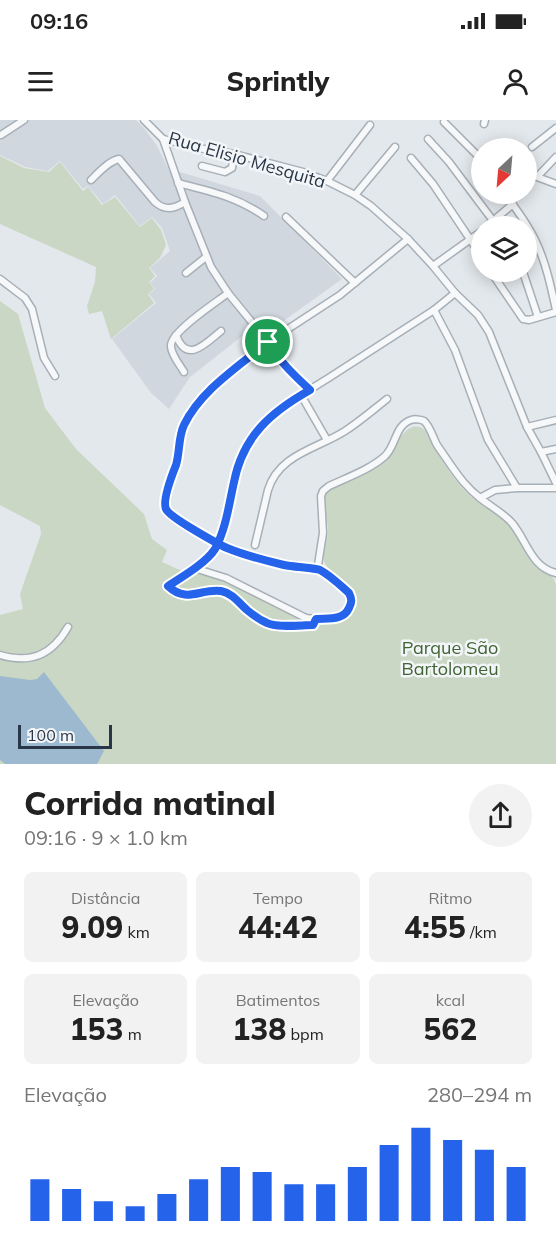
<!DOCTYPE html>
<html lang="pt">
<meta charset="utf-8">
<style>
body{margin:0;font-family:Mulish,sans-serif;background:#f2f2f2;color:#222;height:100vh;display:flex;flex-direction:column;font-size:22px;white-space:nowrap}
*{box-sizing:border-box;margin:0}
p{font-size:20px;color:#767676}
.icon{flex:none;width:33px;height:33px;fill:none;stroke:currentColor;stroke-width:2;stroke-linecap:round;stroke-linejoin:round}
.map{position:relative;height:644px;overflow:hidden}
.panel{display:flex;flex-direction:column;background:#fff;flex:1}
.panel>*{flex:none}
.needle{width:39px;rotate:206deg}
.controls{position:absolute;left:471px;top:18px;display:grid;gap:12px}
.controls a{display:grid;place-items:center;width:66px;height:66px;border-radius:50%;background:#fff;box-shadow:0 3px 15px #0003;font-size:30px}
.scale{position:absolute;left:18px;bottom:15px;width:94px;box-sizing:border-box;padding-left:6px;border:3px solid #293647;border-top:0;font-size:16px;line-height:21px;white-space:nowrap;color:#293647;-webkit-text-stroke:4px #f3f6f9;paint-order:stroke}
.pin{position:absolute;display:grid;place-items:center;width:51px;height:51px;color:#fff;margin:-26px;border:3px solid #fff;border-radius:50%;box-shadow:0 2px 6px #0007}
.round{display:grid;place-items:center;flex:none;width:63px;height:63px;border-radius:32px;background:#f2f2f2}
.summary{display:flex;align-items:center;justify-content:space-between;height:102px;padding:0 24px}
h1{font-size:33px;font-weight:800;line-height:45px}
.figures{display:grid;grid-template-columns:repeat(3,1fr);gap:9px;height:102px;padding:6px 24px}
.figures div{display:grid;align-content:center;border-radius:9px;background:#f2f2f2;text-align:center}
.figures b{font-size:30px;font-weight:800}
.figures small{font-size:16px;font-weight:400}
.figures p{font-size:16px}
.chart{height:168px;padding:12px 24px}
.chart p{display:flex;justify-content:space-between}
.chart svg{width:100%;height:108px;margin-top:6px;stroke:#2563eb;stroke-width:6}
.status{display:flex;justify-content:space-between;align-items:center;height:42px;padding:0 30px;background:#fff;direction:ltr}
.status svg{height:16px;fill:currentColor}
header{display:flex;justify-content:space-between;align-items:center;height:78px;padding:0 24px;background:#fff;font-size:27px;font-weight:800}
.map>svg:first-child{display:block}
</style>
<div class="status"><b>09:16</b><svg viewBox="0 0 49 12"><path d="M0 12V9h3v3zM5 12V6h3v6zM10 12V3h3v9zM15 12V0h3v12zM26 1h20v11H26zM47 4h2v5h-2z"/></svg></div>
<header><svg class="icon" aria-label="menu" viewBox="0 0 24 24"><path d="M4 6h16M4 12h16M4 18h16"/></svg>Sprintly<svg class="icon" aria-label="person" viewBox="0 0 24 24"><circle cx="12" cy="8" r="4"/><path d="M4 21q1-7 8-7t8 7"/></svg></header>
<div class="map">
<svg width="556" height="644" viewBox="0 0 556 644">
<rect width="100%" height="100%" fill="#e3e8ec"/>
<!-- built -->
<polygon fill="#d1d7df" points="0,0 136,0 144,8 157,26 172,56 180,52 260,76 342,159 268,212 260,202 190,257 169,289 151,273 112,219 156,183 149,174 155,169 150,163 157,156 150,148 170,131 162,108 152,97 140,106 115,75 103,84 88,66 83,69 60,41 48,51 25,47 0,35"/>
<!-- green -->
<g fill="#cad7c4">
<polygon points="0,36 24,48 49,52 60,42 83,71 88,67 102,85 115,77 140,107 152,98 161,110 166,125 160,138 149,148 155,156 149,162 154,169 148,174 154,183 111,219 102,191 89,194 87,186 95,162 96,147 0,104"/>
<path d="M 0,181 L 18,194 L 45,288 L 76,329 L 144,394 L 152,419 L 167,430 L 162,442 L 182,451 L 172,461 L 192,452 L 221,458 L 307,501 L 343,499 C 349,497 353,494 356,487 C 363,467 334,459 326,445 C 319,435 329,420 328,409 C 328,398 320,383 327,373 C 334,363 372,348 384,342 C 395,332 405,295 425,310 C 438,332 450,358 469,375 C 481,385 496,390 507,402 C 523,420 537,441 554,459 L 556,465 L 556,644 L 0,644 L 0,495 L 23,489 L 20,474 L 41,414 L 40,406 L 0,385 Z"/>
</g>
<!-- water -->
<polygon fill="#9cb9cf" points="44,552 104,631 97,644 5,644 0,640 0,556 30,560 37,559"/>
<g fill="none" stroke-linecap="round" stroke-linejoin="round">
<!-- minor casing -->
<g stroke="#a7afb7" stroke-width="9">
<g id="minor">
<polyline points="144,0 163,19 204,29 234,34 303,52 327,61 355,75 371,86 408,119 433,146 455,173 478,195 489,212 527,307 541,332 556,363"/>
<polyline points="444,2 482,40"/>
<polyline points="484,4 485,0"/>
<polyline points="1,15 24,0"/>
<polyline points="163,19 185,82 211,147 228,173 268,222 275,235 286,248 310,270"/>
<polyline points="428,19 449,42 497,106"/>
<polyline points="532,27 556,8"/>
<polyline points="556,37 537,57 556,64"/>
<polyline points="411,38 433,64 482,137"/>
<polyline points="202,46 225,52 232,48 234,34"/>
<path d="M 91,60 C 99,52 109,41 119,39 L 155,82 C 165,91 174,89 185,82"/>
<polyline points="327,61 370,5"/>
<path d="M 178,63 C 210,71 237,77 264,96"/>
<path d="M 505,74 C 516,89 528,104 536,122 C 546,143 551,167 556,190"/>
<polyline points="355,75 395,27"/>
<polyline points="286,97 355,163"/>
<polyline points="487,106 513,84"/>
<polyline points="433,146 482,111"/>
<polyline points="491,152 523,199 529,200 556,192"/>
<polyline points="523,152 538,197"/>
<polyline points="186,153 206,137"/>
<polyline points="0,159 25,178 32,189 44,238 55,256"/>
<polyline points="434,190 455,230 488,320 517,368"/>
<path d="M 176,215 C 187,245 206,223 221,211"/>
<path d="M 184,252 C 180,245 172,236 171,227 C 168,213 217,182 228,173"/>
<polyline points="301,275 327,320"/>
<polyline points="527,307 556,300"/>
<polyline points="541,332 556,329"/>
<polyline points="480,378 495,370 517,368 556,368"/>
<path d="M 255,425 L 268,370 C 279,334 317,329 345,311 C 359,302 373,290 387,279"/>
<path d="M 194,448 L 226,458 L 306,498 C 320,499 344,503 349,487 C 351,481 351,478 349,473 L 322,452 L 319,449 L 318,445 L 323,413 L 321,376 L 323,371 L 329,366 C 346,358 371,349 385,336 C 396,326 395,305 411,300 C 414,299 420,299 424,301 C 430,306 433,318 437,325 C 441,331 446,338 450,344 C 459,357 467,368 480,378 C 490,386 503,393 512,403 C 527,421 531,447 556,453"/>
<polyline points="319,449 285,445 226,428 170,395 166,390 165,386 170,363 179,333 179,323 181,313 184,304 200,282 210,270 268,222 340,175 408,119"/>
<path d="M 316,499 L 313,505 L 271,504 C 262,501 253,495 247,489 C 239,483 233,475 223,472 C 203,466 188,485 168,467 C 181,457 207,442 214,430 C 235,395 228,348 254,314 C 271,291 303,274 327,259 C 363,236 398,213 434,190 L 455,173"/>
<path d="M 0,535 C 31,544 52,535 68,507"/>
</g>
</g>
<!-- minor -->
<use href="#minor" stroke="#f7f8fa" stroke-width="6"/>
</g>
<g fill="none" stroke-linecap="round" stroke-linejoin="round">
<!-- route casing -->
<g stroke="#fff" stroke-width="12">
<path id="route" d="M 268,222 C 279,241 294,255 310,270 C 271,292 243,316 234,362 C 229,384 226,409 215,429 C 206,443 182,457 168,466 C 187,484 201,468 221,471 C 232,473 239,483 247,490 C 253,495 260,500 267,503 C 277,508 301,505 313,505 L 316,499 C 328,498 343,501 349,488 C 352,482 352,479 349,473 C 340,465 331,456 320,450 C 315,448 293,447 284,445 C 267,441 244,435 227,428 C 218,424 169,397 166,389 C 162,380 172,355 176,345 C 180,332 178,318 184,305 C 201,270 238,247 268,222"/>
</g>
<!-- route -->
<use href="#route" stroke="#2563eb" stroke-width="8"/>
</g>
<g text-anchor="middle" stroke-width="5" stroke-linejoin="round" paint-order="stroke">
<!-- street labels -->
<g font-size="18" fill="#293647" stroke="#f3f6f9">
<text transform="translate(247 40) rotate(16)" y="6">Rua Elisio Mesquita</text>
</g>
<!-- park labels -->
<g font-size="18" fill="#426435" stroke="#f3f6f9">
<text x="450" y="534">Parque São<tspan x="450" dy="21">Bartolomeu</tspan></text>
</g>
</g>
</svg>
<div class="controls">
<a><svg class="needle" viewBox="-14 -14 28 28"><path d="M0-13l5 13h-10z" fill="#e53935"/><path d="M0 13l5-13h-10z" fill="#767676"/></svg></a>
<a><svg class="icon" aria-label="layers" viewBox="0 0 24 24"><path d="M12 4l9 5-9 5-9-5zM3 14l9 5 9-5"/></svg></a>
</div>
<div class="scale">100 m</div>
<div class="pin" style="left:268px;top:222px;background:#1e9e55"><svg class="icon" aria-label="arrive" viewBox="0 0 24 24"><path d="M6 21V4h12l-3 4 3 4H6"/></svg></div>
</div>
<section class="panel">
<div class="summary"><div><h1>Corrida matinal</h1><p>09:16 · 9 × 1.0 km</p></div><a class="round"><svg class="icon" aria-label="share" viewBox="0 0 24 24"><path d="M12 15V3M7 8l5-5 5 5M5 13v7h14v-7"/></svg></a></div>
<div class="figures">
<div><p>Distância</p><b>9.09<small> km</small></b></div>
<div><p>Tempo</p><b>44:42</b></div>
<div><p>Ritmo</p><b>4:55<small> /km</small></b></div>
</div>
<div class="figures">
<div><p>Elevação</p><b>153<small> m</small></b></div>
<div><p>Batimentos</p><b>138<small> bpm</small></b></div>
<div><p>kcal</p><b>562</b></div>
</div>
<div class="chart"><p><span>Elevação</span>280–294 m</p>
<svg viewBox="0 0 160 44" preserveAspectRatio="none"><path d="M5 44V27M15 44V31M25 44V36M35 44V38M45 44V33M55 44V27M65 44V22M75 44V24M85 44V29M95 44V29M105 44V22M115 44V13M125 44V6M135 44V11M145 44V15M155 44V22"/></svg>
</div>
</section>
